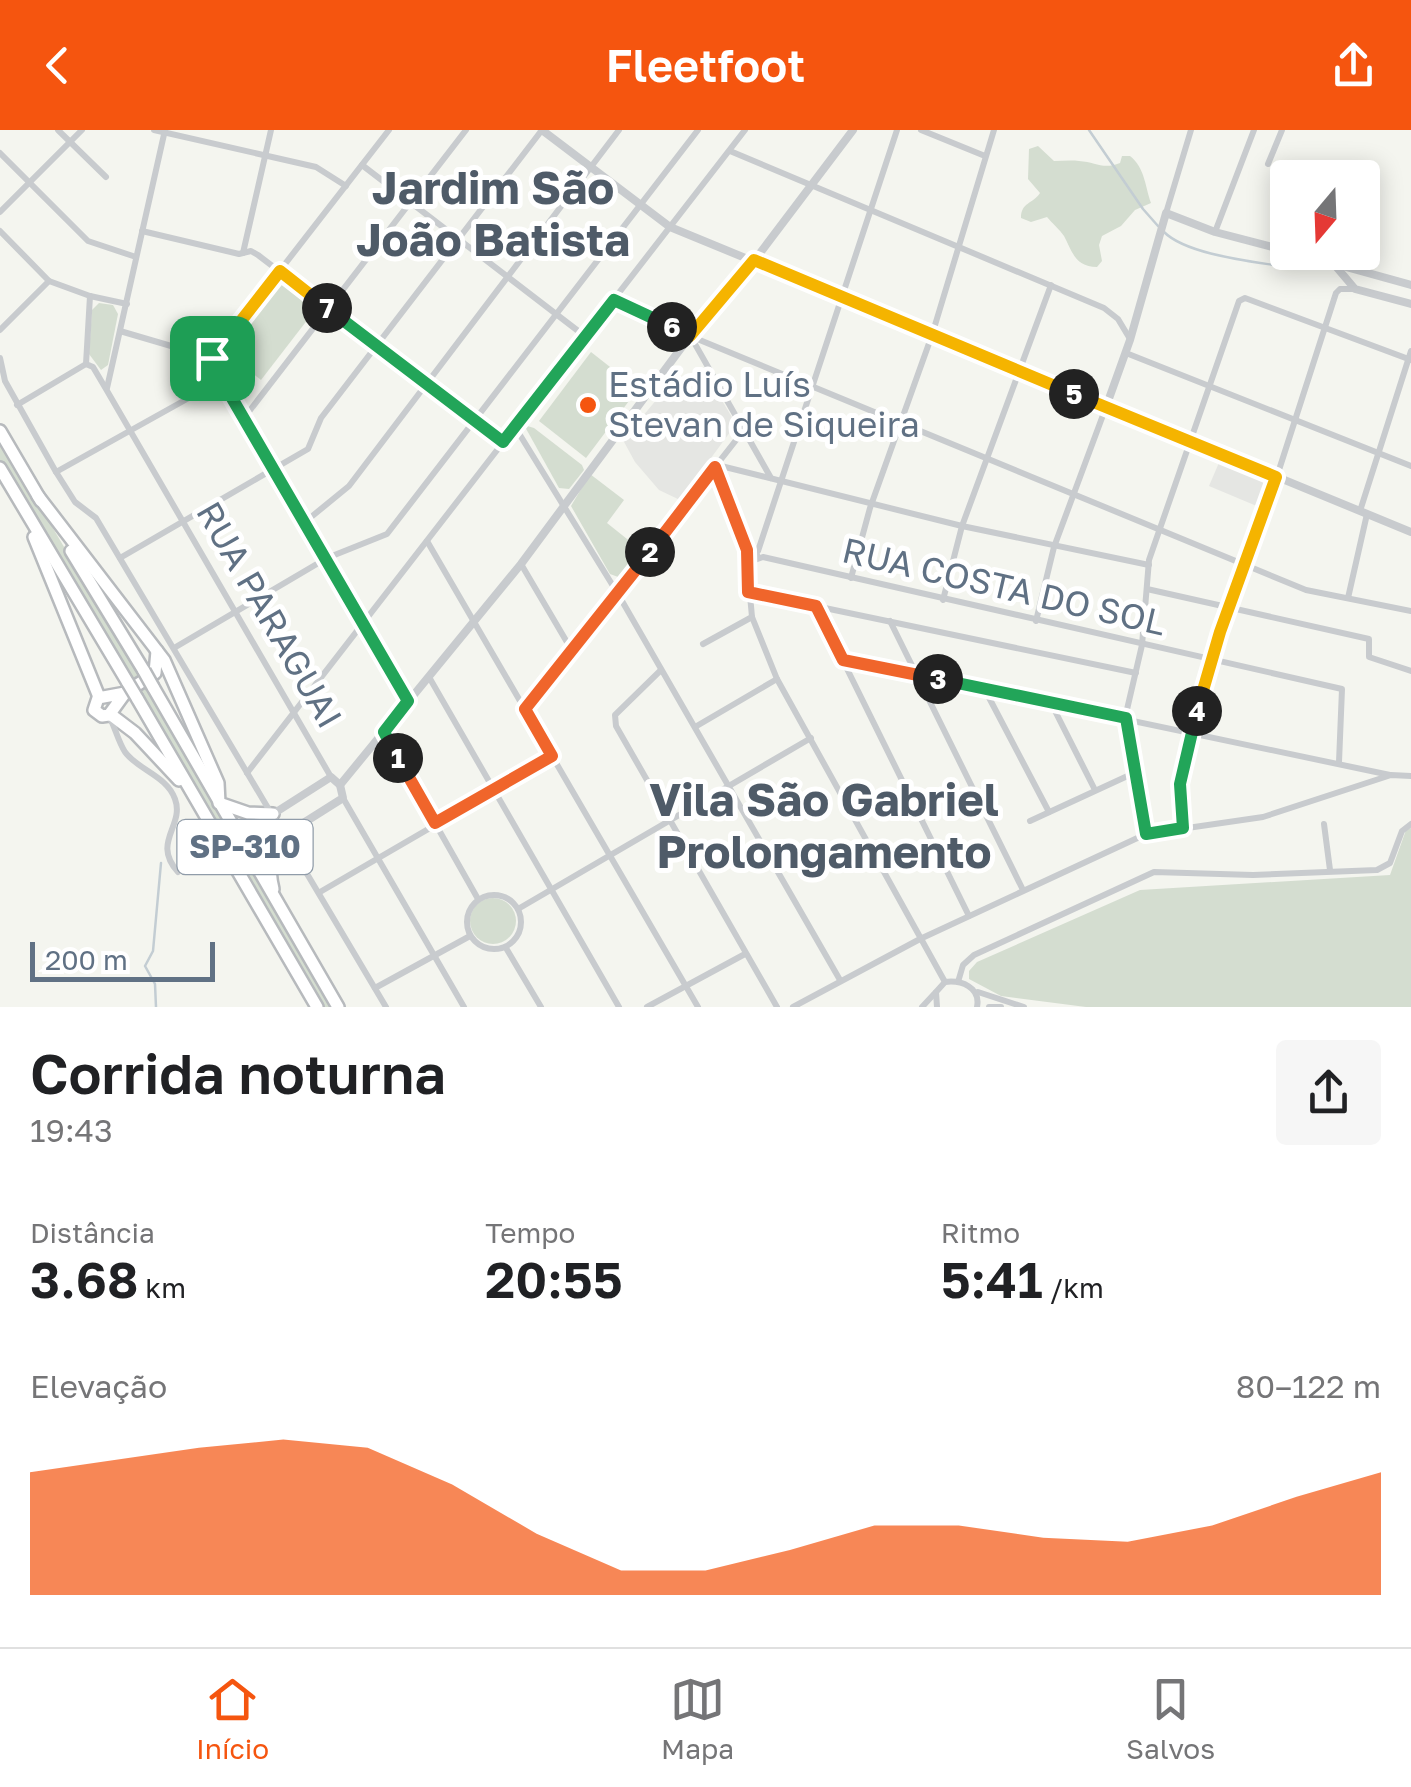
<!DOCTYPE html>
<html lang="pt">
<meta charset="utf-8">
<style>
body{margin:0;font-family:"Golos Text",sans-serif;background:#f6f6f6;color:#202124;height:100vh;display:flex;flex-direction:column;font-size:38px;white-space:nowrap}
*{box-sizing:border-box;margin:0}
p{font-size:32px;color:#757577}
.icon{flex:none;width:55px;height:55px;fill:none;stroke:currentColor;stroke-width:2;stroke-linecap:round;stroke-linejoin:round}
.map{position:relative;height:877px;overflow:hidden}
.details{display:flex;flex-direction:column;background:#fff;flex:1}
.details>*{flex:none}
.needle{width:65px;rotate:199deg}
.tools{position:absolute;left:1270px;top:30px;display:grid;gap:20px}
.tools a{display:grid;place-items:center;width:110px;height:110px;border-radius:10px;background:#fff;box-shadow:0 5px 25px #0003;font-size:50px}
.scale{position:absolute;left:30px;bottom:25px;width:185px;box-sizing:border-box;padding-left:10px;border:5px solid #607184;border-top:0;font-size:28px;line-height:35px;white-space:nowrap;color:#607184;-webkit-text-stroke:8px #fff;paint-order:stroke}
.pin{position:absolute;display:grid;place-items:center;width:85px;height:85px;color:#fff;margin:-42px;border-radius:20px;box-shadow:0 5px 15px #0006}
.km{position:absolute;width:50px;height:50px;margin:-25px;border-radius:50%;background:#222;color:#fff;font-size:28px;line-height:50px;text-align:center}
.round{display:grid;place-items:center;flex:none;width:105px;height:105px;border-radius:10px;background:#f6f6f6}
.summary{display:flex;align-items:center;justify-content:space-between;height:170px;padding:0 30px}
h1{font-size:55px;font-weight:600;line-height:75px}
.metrics{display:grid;grid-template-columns:repeat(3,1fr);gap:15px;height:170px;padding:10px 30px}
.metrics div{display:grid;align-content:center}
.metrics b{font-size:50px;font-weight:600}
.metrics small{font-size:28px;font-weight:400}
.metrics p{font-size:28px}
.chart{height:280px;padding:20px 30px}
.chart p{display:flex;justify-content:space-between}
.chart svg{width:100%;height:180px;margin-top:10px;fill:#f5550f;opacity:.7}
header{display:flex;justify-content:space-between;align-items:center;height:130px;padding:0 30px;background:#f5550f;color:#fff;font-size:45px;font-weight:600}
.menu{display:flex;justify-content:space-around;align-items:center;height:140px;border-top:2px solid #e0e0e0;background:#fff;font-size:28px;color:#757577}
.menu a{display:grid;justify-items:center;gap:5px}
.menu .on{color:#f5550f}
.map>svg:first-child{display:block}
</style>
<header><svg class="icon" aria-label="back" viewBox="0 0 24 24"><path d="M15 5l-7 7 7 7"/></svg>Fleetfoot<svg class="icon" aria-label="share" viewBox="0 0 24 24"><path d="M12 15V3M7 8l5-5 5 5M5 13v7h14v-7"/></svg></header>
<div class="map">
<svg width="1411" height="877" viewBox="0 0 1411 877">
<rect width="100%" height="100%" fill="#f4f5ef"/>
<!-- built -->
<g fill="#e5e6e3">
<polygon points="662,263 721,269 736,294 680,370 659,360 635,332 623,310"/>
<polygon points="1221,328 1271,348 1259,377 1209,356"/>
</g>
<!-- green -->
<g fill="#d4ddd0">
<path d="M 1038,16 L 1054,31 C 1062,31 1071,30 1079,31 C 1096,32 1103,40 1120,33 L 1122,26 L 1130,26 C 1145,38 1145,56 1151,73 L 1135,80 L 1121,96 L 1102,106 L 1099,115 L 1102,131 L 1097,137 C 1075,137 1072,121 1064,106 C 1060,100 1052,93 1047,87 L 1031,92 L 1021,88 C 1021,72 1033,74 1040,63 L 1028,49 L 1029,19 Z"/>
<polygon points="279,153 315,180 261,250 225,222"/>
<polygon points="99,173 113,175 118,184 108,235 101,240 89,224 92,180"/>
<polygon points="591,222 638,259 586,328 539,291"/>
<polygon points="524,295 534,298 582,335 584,340 569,359 559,358"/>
<polygon points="0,309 140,545 129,550 0,331"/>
<polygon points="590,344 624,370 607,393 642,421 621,448 610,444 571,376"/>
<polygon points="147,557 335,877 321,877 136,563"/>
<polygon points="1411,698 1411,877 1086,877 1001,866 969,849 969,841 977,832 1140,760 1390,745 1406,700"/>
<circle cx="493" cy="791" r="23"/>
</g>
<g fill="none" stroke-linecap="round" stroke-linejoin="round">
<!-- stream -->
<g stroke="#c3cdd3" stroke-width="2.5">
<polyline points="1089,0 1143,79 1158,96"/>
<path d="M 1164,102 C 1186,124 1249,131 1280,136"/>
<polyline points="156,877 155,854 145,836 153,821 161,733"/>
</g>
<!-- motorway casing -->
<g stroke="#b7babd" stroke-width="16">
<g id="motorway">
<polyline points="0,301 41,371"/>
<polyline points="0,338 128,553"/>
<polyline points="38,366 164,530 218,653 219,673 248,683 273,684"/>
<polyline points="34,407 99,567"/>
<polyline points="71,421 144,541"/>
<polyline points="153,557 338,877"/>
<polyline points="125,563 98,568 94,580 102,586 109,585 125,563 155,543 157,521"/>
<polyline points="137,568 317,877"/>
<polyline points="110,584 135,603 179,650"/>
<path d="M 273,759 C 268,740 269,716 286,704"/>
</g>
</g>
<!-- minor -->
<g stroke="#c8cbce" stroke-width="6">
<polyline points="58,0 106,47"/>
<polyline points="154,0 316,37 346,56"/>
<polyline points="921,0 985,26"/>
<polyline points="730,21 1104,178 1118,189 1130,209"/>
<polyline points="0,23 88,111 136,127"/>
<polyline points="1268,34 1282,0"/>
<polyline points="362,35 586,207"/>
<polyline points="0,82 82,0"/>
<polyline points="1166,83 1191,0"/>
<polyline points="0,101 49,151 90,166 127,174"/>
<polyline points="142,101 239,124 251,121 258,125 503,312"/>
<polyline points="1215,102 1254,0"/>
<polyline points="243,123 271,0"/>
<polyline points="90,166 86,234 93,237 106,259 331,647"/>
<polyline points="614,171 690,206 1306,460 1411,481"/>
<polyline points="0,200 49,151"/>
<polyline points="120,201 212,228"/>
<polyline points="691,207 771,348"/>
<polyline points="1126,223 1411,336"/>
<polyline points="0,228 5,251 56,342 75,372 96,388 386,877"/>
<polyline points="212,228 211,232 408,571"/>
<polyline points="212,228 389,0"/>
<polyline points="107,258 165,0"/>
<polyline points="17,275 86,234"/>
<polyline points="244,288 466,0"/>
<polyline points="515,297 618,464 840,850"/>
<polyline points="717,335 962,396 1149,435"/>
<polyline points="716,338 747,420"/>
<polyline points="56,342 221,250"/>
<polyline points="1360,381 1411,221"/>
<polyline points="305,392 349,356 619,0"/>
<polyline points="427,411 698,877"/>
<polyline points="758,421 897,0"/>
<polyline points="758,427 754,419 745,424 749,432 763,427 1342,559 1339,632"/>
<polyline points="120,428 308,319 321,288 542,0"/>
<polyline points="747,432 752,487 777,549 945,852"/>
<polyline points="521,434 571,519"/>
<polyline points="851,448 870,378 932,205 994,0"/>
<polyline points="1147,459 1369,509 1369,527 1411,541"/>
<polyline points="748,462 1136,543"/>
<polyline points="1348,468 1367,384"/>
<polyline points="943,470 962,396 1051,155"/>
<polyline points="817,478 969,786"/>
<polyline points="890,491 1023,760"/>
<polyline points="1036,491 1054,417 1106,277"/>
<polyline points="703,514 752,487"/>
<polyline points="174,518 327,428 387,404 698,0"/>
<polyline points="843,530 1390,645"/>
<polyline points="661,540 615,585 616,596 777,877"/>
<polyline points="429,547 619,877"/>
<polyline points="985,560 1049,682"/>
<polyline points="1051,573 1095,660"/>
<polyline points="525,579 744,300"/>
<path d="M 109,586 C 115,597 118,611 125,622 C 138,640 167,646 175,669 C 185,696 151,712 178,742"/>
<polyline points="695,597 777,549"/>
<polyline points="384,603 478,769"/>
<polyline points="247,643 745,0"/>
<polyline points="343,668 464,877"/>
<polyline points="852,683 906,659"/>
<polyline points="1030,691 1134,643"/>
<polyline points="1324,694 1330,740"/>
<polyline points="1183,698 1180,654 1211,530 1278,343 1336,163 1340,159 1355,159"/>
<polyline points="1146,704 1125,588 1142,515 1149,430 1239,171 1245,168 1411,230"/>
<polyline points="320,762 552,627"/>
<circle cx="494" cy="792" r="27"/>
<polyline points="518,779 811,608"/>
<polyline points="506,818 541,877"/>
<polyline points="958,852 963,835 974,825 1154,742 1253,745 1377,740 1390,733 1402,701 1411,694"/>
<polyline points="375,858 470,806"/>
<polyline points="978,862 1024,877"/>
<polyline points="647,877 745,824"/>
<polyline points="793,877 920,809 1146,704 1263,687 1391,645 1411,646"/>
<polyline points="922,877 935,863"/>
<path d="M 937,877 L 936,862 L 945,852 C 961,850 981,857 977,877"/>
<polyline points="989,877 1001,877"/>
</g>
<!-- tertiary -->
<g stroke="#c8cbce" stroke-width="8">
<polyline points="542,0 670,97 1411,402"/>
<polyline points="1292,122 1411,155"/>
<polyline points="1333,133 1355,159 1411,174"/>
<polyline points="1106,277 1130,210 1166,83 1215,102 1288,121"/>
<polyline points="340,655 521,434 690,206 754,131 853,0"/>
<polyline points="273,684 331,647 340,655 343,668 286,704"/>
</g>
<!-- motorway -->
<use href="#motorway" stroke="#fff" stroke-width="11"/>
<!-- motorway-bridge casing -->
<g stroke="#b7babd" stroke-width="16" stroke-linecap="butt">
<g id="motorway-bridge">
<polyline points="144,541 153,557"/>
<polyline points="128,553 137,568"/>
</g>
</g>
<!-- motorway-bridge -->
<use href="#motorway-bridge" stroke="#fff" stroke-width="11"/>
</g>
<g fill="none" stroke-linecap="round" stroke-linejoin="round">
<!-- split-1 casing -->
<g stroke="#fff" stroke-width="20">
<polyline id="split-1" points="212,228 211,232 408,571 384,602 398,628"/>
</g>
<!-- split-2 casing -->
<g stroke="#fff" stroke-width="20">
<polyline id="split-2" points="398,628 435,693 552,626 525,579 650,422"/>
</g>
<!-- split-3 casing -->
<g stroke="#fff" stroke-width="20">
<polyline id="split-3" points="650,422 715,337 747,420 748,462 816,476 843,530 938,549"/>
</g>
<!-- split-4 casing -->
<g stroke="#fff" stroke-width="20">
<polyline id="split-4" points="938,549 1126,588 1146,704 1183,698 1180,654 1197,581"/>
</g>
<!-- split-5 casing -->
<g stroke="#fff" stroke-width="20">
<polyline id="split-5" points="1074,264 1276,347 1220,502 1197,581"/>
</g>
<!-- split-6 casing -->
<g stroke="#fff" stroke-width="20">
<polyline id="split-6" points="672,197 690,206 754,130 1074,264"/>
</g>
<!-- split-7 casing -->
<g stroke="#fff" stroke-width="20">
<polyline id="split-7" points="327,178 503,312 614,170 672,197"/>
</g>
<!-- split-8 casing -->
<g stroke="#fff" stroke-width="20">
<polyline id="split-8" points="212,228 280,141 327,178"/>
</g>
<!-- split-1 -->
<use href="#split-1" stroke="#22a559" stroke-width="12"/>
<!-- split-2 -->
<use href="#split-2" stroke="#f0652b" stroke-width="12"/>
<!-- split-3 -->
<use href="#split-3" stroke="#f0652b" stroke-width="12"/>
<!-- split-4 -->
<use href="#split-4" stroke="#22a559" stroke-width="12"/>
<!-- split-5 -->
<use href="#split-5" stroke="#f5b400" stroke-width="12"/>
<!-- split-6 -->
<use href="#split-6" stroke="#f5b400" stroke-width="12"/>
<!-- split-7 -->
<use href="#split-7" stroke="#22a559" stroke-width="12"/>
<!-- split-8 -->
<use href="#split-8" stroke="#f5b400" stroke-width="12"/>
</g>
<!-- markers -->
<circle fill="#f5550f" stroke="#fff" stroke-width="4" cx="588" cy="275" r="10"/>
<g text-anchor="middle" stroke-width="10" stroke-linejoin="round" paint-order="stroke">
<!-- shield labels -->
<rect fill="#fff" stroke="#909ca9" stroke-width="2.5" x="177.5" y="690" width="135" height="54" rx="8"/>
<g font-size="32" font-weight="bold" fill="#607184">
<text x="245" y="728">SP-310</text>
</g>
<!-- poi labels -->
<g font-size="35" fill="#607184" stroke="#fff" text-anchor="start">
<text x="608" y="267">Estádio Luís<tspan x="608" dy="40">Stevan de Siqueira</tspan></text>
</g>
<!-- street labels -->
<g font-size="35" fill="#607184" stroke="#fff">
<text transform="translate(1004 457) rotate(13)" y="12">RUA COSTA DO SOL</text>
<text transform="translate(269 485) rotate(60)" y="12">RUA PARAGUAI</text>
</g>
<!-- district labels -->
<g font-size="45" font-weight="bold" fill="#4f5b68" stroke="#fff">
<text x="493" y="74">Jardim São<tspan x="493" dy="52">João Batista</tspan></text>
<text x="824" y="686">Vila São Gabriel<tspan x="824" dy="52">Prolongamento</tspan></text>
</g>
</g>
</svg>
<div class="tools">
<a><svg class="needle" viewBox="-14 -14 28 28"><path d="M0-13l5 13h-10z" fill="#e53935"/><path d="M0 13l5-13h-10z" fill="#757577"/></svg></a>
</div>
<div class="scale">200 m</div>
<div class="pin" style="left:212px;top:228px;background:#1e9e55"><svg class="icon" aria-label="arrive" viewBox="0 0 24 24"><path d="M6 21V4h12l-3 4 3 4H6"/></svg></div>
<b class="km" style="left:398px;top:628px">1</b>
<b class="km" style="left:650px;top:422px">2</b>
<b class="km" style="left:938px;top:549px">3</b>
<b class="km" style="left:1197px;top:581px">4</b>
<b class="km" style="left:1074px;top:264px">5</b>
<b class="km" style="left:672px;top:197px">6</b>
<b class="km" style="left:327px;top:178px">7</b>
</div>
<section class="details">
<div class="summary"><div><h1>Corrida noturna</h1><p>19:43</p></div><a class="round"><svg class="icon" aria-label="share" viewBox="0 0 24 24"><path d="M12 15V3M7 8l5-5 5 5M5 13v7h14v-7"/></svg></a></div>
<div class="metrics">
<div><p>Distância</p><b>3.68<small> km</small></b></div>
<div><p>Tempo</p><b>20:55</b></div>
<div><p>Ritmo</p><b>5:41<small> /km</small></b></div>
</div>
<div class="chart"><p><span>Elevação</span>80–122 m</p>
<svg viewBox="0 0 160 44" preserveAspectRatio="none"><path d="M0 44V14L10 11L20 8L30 6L40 8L50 17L60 29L70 38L80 38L90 33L100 27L110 27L120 30L130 31L140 27L150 20L160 14V44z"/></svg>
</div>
</section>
<nav class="menu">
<a class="on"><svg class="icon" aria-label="home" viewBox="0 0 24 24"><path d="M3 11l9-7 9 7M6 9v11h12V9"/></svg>Início</a>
<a><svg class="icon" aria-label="map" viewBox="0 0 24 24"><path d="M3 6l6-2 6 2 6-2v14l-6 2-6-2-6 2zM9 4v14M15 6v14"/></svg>Mapa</a>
<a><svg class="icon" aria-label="saved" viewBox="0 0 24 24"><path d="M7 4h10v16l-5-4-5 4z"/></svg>Salvos</a>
</nav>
